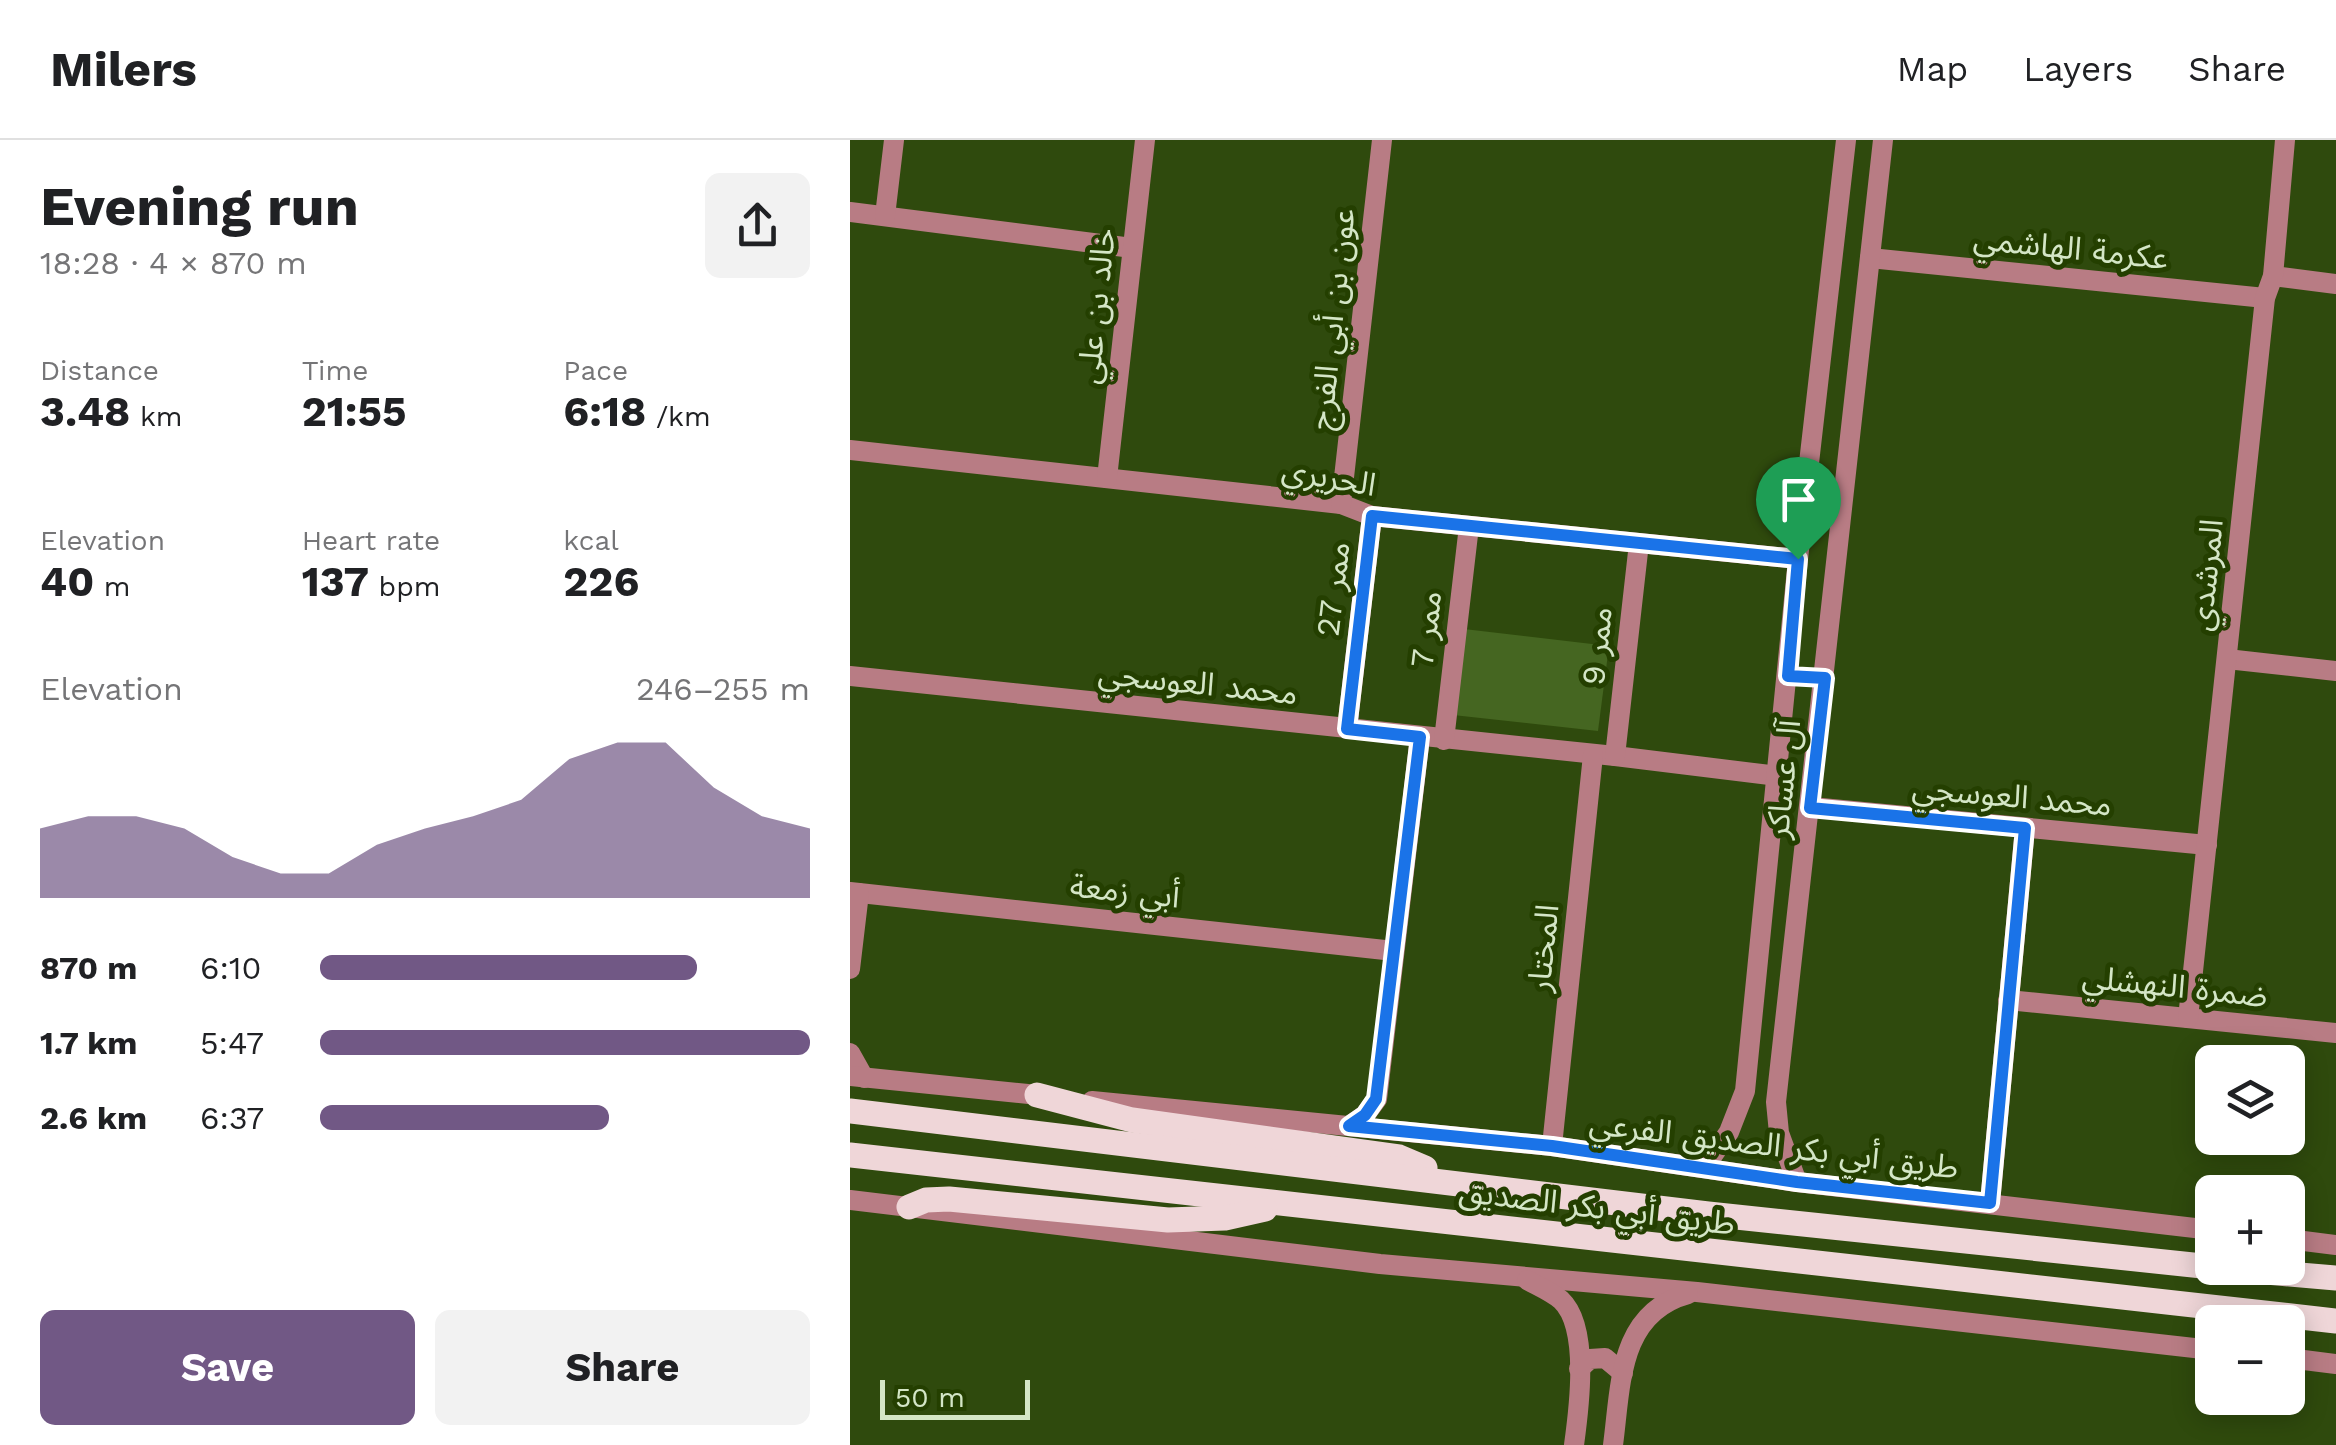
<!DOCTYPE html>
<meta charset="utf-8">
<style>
body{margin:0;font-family:"Work Sans","Noto Sans Arabic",sans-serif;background:#f2f2f2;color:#202124;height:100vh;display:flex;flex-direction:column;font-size:38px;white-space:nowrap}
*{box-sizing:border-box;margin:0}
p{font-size:32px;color:#757577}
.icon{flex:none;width:55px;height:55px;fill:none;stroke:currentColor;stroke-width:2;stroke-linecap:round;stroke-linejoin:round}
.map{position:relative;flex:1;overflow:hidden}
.side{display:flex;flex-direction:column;background:#fff;width:850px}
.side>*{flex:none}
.tools{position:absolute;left:1345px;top:905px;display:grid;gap:20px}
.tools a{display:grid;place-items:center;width:110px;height:110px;border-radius:15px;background:#fff;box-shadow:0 5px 25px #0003;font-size:50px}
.scale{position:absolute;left:30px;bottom:25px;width:150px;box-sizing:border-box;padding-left:10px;border:5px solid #d4e6c6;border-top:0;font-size:28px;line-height:35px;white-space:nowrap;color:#d4e6c6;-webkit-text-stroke:8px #243f00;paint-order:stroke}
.pin{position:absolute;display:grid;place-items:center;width:85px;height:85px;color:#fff;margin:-102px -42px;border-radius:50% 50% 50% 0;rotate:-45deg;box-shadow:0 0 10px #0007}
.pin .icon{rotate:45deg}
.round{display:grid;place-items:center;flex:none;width:105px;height:105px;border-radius:15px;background:#f2f2f2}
.overview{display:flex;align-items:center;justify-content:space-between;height:170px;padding:0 40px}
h1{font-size:55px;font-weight:700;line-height:75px}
.metrics{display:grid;grid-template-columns:repeat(3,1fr);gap:15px;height:170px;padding:10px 40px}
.metrics div{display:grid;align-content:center}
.metrics b{font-size:42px;font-weight:700}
.metrics small{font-size:28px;font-weight:400}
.metrics p{font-size:28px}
.chart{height:280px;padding:20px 40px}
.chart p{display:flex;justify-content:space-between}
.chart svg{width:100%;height:180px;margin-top:10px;fill:#715885;opacity:.7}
.cta{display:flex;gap:20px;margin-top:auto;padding:20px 40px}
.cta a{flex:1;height:115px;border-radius:15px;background:#715885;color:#fff;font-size:40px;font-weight:700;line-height:115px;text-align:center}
.cta a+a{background:#f2f2f2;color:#202124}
ul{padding:0 40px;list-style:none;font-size:32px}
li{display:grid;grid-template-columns:160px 120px 1fr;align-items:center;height:75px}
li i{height:25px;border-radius:12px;background:#715885}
header{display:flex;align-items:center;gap:60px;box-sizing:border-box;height:140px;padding:0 50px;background:#fff;border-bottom:2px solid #e0e0e0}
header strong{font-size:48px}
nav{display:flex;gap:55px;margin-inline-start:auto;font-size:35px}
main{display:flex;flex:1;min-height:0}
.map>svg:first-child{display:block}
</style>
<header>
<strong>Milers</strong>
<nav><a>Map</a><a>Layers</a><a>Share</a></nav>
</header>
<main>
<section class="side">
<div class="overview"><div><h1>Evening run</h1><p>18:28 · 4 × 870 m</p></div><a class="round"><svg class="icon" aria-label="share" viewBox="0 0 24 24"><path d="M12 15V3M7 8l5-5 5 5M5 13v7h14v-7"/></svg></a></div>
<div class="metrics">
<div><p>Distance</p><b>3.48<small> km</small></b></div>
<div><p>Time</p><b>21:55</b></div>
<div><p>Pace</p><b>6:18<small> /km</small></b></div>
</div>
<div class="metrics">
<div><p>Elevation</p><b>40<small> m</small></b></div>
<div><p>Heart rate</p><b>137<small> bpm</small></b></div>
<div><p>kcal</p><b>226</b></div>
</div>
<div class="chart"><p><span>Elevation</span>246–255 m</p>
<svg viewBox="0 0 160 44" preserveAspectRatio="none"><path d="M0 44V27L10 24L20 24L30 27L40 34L50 38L60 38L70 31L80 27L90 24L100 20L110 10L120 6L130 6L140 17L150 24L160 27V44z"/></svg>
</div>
<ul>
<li><b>870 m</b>6:10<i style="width:77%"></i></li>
<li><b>1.7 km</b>5:47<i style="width:100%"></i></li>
<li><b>2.6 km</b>6:37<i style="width:59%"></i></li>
</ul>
<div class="cta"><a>Save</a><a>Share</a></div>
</section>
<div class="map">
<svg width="1486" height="1305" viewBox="0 0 1486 1305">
<rect width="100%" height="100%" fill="#2f4a0d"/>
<!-- green -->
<polygon fill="#456621" points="614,489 759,506 748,591 603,575"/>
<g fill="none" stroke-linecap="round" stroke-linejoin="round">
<!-- minor -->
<g stroke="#b87c84" stroke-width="20">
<polyline points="0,72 282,108"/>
<polyline points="35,76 44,0"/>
<polyline points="1020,118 1415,158"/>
<polyline points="1423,136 1486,144"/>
<polyline points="0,310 491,364 522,376 948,419"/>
<polyline points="257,338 295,0"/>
<polyline points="491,364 532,0"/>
<polyline points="1377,519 1486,531"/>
<polyline points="0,536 765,616 928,636"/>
<polyline points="497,589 522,376"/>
<polyline points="594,600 619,386"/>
<polyline points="765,616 789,403"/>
<polyline points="961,667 1357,705"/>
<polyline points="0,752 544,811"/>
<polyline points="0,829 9,753"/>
<polyline points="1158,860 1486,893"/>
<polyline points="1338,878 1415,158 1423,136 1435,0"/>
<polyline points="0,913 14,938"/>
<polyline points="499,986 515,975 527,959 570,597"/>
<polyline points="702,1006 743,615"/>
<polyline points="1140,1063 1175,688"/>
</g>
<!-- tertiary -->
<g stroke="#b87c84" stroke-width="20">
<polyline points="0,936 198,956"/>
<polyline points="242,961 702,1006 947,1042 1362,1090"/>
<polyline points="854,1028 879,992 895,951 948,419 996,0"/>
<polyline points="947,1042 929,993 926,962 1033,0"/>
<polyline points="0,1060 530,1124 847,1152 1362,1210"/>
<polyline points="1438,1099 1486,1105"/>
<path d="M 677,1140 C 688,1146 702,1152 711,1160 C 740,1187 729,1269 724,1305"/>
<polyline points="1438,1218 1486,1224"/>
<polyline points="729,1229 740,1219 755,1218 773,1233"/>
<path d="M 763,1305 C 771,1246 768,1173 838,1154"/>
</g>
<!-- primary -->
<g stroke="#efd6d8" stroke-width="25">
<polyline points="187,955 282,980 549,1017 575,1028"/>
<polyline points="0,971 858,1074 1362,1127"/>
<polyline points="0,1015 1486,1181"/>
<polyline points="59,1067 76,1060 99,1059 318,1080 375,1078 415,1069"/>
<polyline points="1370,1128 1486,1138"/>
</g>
</g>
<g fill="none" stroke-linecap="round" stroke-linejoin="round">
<!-- route casing -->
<g stroke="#fff" stroke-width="20">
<polygon id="route" points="522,376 948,419 938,536 975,538 960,668 1175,688 1140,1063 947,1042 702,1006 499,986 515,975 526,959 570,597 497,589"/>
</g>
<!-- route -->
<use href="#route" stroke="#1a73e8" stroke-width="12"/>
</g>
<g text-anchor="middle" stroke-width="10" stroke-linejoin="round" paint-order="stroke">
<!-- street labels -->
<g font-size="32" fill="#d4e6c6" stroke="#243f00">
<text transform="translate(1221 108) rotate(6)" y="11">عكرمة الهاشمي</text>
<text transform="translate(246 166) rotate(-84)" y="11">خالد بن علي</text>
<text transform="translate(482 179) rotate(-84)" y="11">عون بن أبي الفرج</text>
<text transform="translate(479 337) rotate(10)" y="11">الحريري</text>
<text transform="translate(1356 435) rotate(-84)" y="11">المرشدي</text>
<text transform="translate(483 449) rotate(-83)" y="11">ممر 27</text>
<text transform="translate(576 489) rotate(-83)" y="11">ممر 7</text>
<text transform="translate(747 506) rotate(-84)" y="11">ممر 9</text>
<text transform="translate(348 543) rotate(6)" y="11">محمد العوسجي</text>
<text transform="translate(933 639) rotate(-84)" y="11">آل عساكر</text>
<text transform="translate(1162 656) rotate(5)" y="11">محمد العوسجي</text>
<text transform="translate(275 751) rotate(6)" y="11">أبي زمعة</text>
<text transform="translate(693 808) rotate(-84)" y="11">المختار</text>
<text transform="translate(1325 846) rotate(6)" y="11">ضمرة النهشلي</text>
<text transform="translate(924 1005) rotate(7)" y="11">طريق أبي بكر الصديق الفرعي</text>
<text transform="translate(747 1067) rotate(7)" y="11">طريق أبي بكر الصديق</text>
</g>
</g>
</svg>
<div class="tools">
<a><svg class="icon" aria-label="layers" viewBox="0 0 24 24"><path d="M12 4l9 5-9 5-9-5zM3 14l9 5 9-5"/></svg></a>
<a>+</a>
<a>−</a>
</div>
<div class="scale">50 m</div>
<div class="pin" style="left:948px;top:419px;background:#1e9e55"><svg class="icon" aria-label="arrive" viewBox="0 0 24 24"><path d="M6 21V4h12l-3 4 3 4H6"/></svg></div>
</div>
</main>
